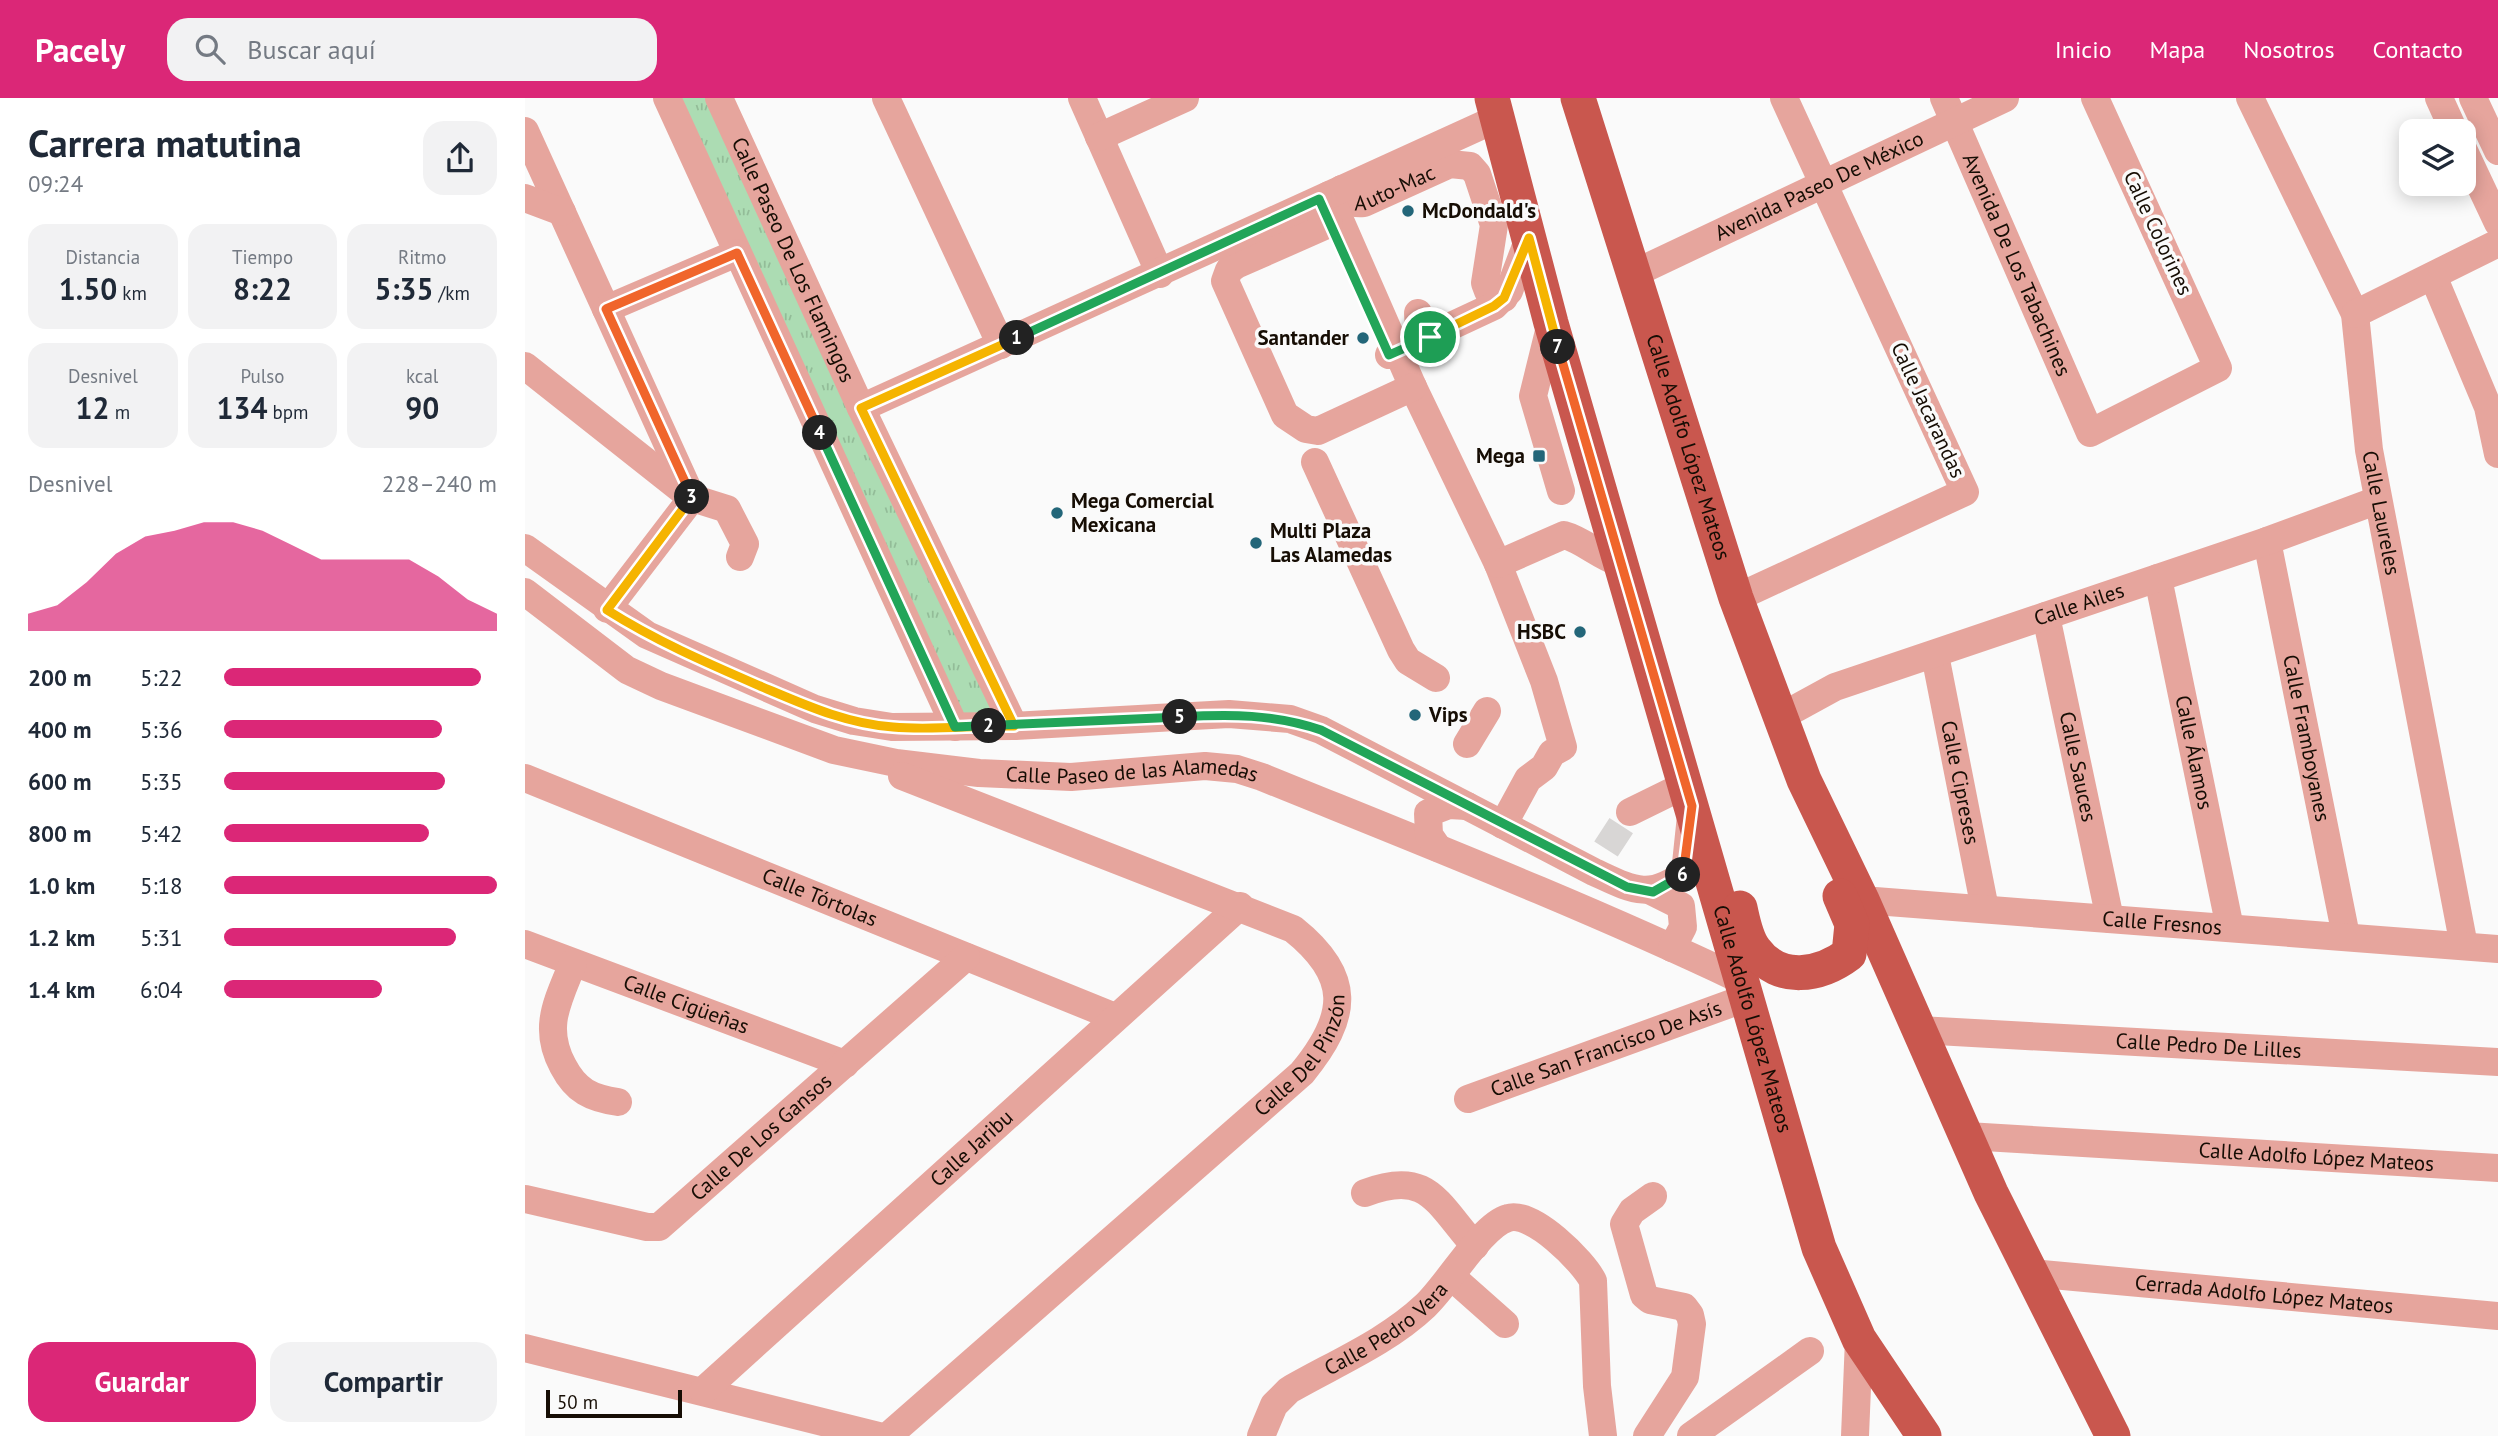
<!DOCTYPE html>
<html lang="es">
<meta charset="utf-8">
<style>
body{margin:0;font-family:"PT Sans",sans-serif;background:#f2f2f3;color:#1f2937;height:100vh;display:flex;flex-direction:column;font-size:26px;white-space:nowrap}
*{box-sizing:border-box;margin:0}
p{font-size:23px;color:#747a83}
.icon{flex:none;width:38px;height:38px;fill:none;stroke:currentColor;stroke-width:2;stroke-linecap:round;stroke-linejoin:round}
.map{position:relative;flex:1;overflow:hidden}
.sheet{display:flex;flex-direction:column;background:#fff;width:525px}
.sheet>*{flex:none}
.tools{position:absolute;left:1874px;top:21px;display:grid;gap:14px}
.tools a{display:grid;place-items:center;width:77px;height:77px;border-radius:14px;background:#fff;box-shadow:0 4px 18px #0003;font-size:35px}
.scale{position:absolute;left:21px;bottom:18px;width:136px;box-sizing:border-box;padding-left:7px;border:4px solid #160d04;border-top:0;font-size:19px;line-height:24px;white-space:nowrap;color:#160d04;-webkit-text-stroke:5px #fafafa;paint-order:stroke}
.pin{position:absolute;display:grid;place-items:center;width:60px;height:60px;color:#fff;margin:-30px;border:4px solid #fff;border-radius:50%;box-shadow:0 2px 7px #0007}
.km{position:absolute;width:35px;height:35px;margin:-18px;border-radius:50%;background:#222;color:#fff;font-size:19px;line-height:35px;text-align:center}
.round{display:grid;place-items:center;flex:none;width:74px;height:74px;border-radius:21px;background:#f2f2f3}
.summary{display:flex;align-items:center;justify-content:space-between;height:119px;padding:0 28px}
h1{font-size:38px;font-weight:700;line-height:52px}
.figures{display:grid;grid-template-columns:repeat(3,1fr);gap:10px;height:119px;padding:7px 28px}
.figures div{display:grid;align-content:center;border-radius:18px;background:#f2f2f3;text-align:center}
.figures b{font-size:30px;font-weight:700}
.figures small{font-size:19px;font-weight:400}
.figures p{font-size:19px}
.chart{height:196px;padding:14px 28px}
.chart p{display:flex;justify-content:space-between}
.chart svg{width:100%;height:126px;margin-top:7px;fill:#db2777;opacity:.7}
.cta{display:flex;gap:14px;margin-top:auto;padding:14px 28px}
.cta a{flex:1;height:80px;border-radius:21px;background:#db2777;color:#fff;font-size:28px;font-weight:700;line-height:80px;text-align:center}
.cta a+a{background:#f2f2f3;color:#1f2937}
ul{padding:0 28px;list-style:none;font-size:23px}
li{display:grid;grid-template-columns:112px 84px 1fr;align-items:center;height:52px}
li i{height:18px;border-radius:9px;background:#db2777}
header{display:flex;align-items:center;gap:42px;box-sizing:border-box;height:98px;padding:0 35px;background:#db2777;color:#fff}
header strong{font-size:33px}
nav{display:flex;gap:38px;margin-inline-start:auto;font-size:24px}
.search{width:490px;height:63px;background:#f2f2f3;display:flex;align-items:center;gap:18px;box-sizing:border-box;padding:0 24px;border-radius:21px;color:#747a83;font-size:26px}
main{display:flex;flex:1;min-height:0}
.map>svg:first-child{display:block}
</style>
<header>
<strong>Pacely</strong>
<div class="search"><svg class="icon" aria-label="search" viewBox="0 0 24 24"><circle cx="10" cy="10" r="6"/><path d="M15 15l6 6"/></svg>Buscar aquí</div>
<nav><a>Inicio</a><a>Mapa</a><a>Nosotros</a><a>Contacto</a></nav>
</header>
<main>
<section class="sheet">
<div class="summary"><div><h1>Carrera matutina</h1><p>09:24</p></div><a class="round"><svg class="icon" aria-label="share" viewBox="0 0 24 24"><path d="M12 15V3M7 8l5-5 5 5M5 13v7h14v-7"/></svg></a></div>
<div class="figures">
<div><p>Distancia</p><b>1.50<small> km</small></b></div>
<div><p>Tiempo</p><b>8:22</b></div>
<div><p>Ritmo</p><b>5:35<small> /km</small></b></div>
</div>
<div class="figures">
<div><p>Desnivel</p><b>12<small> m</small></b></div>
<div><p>Pulso</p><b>134<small> bpm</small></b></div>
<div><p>kcal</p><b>90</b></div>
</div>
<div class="chart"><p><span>Desnivel</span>228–240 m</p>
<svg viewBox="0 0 160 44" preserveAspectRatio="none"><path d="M0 44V38L10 35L20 27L30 17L40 11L50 9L60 6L70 6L80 9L90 14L100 19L110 19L120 19L130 19L140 25L150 33L160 38V44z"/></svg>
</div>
<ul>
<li><b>200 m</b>5:22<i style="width:94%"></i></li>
<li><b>400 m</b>5:36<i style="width:80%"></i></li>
<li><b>600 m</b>5:35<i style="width:81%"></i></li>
<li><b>800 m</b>5:42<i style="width:75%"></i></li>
<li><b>1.0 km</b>5:18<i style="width:100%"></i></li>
<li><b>1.2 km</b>5:31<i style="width:85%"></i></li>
<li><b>1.4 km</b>6:04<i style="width:58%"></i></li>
</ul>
<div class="cta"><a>Guardar</a><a>Compartir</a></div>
</section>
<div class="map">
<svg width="1973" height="1338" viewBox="0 0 1973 1338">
<defs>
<pattern id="grass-tufts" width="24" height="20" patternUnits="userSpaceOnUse" patternTransform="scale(1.75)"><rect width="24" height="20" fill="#acdcb3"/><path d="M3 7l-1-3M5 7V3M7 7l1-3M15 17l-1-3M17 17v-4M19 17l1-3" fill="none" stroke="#93bc98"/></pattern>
</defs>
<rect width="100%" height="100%" fill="#fafafa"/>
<!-- grass -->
<polygon fill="url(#grass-tufts)" points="143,0 194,0 489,628 430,629"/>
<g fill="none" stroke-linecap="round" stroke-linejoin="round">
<!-- minor-tunnel -->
<polyline stroke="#d8d6d5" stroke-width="28" stroke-dasharray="28 14" stroke-linecap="butt" points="1081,751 1105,714"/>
<!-- minor -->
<g stroke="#e6a59d" stroke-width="28">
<polyline points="142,0 430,629"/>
<path id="s1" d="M 194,0 L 336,310 L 489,628"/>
<polyline points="361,0 476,247"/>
<polyline points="557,0 635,176"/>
<path id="s2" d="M 1419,0 L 1565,335 L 1693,270 L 1570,0"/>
<path id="s3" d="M 1725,0 L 1830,216 L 1844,352 L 1939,848"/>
<polyline points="1914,0 1929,33"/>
<polyline points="1948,0 1973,53"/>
<polyline points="0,33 167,400"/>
<polyline points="574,39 660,0"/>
<polyline points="1939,53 1973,125"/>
<path id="s4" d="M 817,91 C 821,104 826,106 839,105 L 925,66 L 945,68 L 952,76 L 969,127 L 960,185 L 963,193 L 979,200"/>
<polyline points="804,97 888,289 973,466 1019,583 1038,649 1027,655 1019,669 1003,681 978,727"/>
<polyline points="0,100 37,114"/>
<polyline points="804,126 711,167 704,172 700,183 760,317 781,331 793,333 888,289"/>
<path id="s5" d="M 1108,176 L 1480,0"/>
<polyline points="1908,178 1963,309 1973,356"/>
<polyline points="81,211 212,155"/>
<polyline points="893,215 894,232 905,239"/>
<polyline points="1830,216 1973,145"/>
<polyline points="1026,225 1008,298 1036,393"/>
<polyline points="864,257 969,208 984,193 1004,140"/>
<polyline points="0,268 167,400 202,411 220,446 215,459"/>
<polyline points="336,310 973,20"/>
<polyline points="790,364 876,552 883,563 911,580"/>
<path id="s6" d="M 1742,443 L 1821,838"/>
<path d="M 0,450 L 122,537 L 290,611 L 329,623 L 367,629 L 489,628 L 704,616 L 765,621 L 796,632 L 1069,774 C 1106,791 1124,803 1160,775 L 1166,718"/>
<path d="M 973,466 L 1039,437 C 1058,442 1074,458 1095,465"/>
<path id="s7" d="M 1633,480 L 1705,830"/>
<path id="s8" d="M 0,494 L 102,572 L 136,588 L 309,652 L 371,665 L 454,675 L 546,679 L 680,668 L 712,671 L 737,679 C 897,744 1058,807 1214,881"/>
<polyline points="1211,500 1440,394 1259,0"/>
<polyline points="82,511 167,400"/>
<path id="s9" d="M 1521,518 L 1585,821"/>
<path id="s10" d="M 1410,557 L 1460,811"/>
<path id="s11" d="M 1257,618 L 1310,589 L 1742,443 L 1853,402"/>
<polyline points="942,646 962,613"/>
<path id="s12" d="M 0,680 L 590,919"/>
<polyline points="1105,714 1160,687"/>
<polyline points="913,750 904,737 903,715 924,707 942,708"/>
<polyline points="1128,794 1156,808 1158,829 1147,850"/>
<path id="s13" d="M 1337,802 L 1973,851"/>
<path id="s14" d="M 0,846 L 320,966"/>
<path d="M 48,865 C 33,903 17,929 38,968 C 51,993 66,1000 93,1004"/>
<path id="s15" d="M 1394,932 L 1973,964"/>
<path id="s16" d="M 943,1001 L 1221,900"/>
<path id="s17" d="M 1442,1038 L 1973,1070"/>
<path d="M 840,1095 C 903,1071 911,1104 950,1148"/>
<path id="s18" d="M 0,1101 L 122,1129 L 134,1129 L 441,859"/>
<path id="s19" d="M 1506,1175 L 1973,1218"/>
<polyline points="927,1179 980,1226"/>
<polyline points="0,1250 354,1338"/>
<path id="s20" d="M 178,1293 L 715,808"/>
<path id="s21" d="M 363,1338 L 777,975 C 824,918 827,878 768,831 L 377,678"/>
<path id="s22" d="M 736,1338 L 749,1307 L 764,1292 C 809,1266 862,1244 900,1208 C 922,1188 957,1127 983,1120 C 1007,1112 1058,1163 1068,1183 L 1072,1288 L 1078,1338"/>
<polyline points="1122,1338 1160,1279 1167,1226 1165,1217 1159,1209 1125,1202 1119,1197 1099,1126 1107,1113 1128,1098"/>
<polyline points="1166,1338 1285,1253"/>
<polyline points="1330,1338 1334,1241"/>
</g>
<!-- major -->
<g stroke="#c9574e" stroke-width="35">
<path id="s23" d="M 967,0 L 1026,225 L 1294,1150 L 1334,1241 L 1399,1338"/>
<path id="s24" d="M 1053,0 L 1211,500 L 1279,682 L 1337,802 L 1466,1095 L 1588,1338"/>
<path d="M 1215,810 C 1218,823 1221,841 1230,852 C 1254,885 1295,878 1324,856 L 1327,826 L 1315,798"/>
</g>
</g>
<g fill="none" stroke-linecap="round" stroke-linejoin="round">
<!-- split-1 casing -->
<g stroke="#fff" stroke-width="14">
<polyline id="split-1" points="492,240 794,101 864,257 905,239"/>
</g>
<!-- split-2 casing -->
<g stroke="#fff" stroke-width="14">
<polyline id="split-2" points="464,628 489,628 336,310 492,240"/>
</g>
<!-- split-3 casing -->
<g stroke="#fff" stroke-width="14">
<path id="split-3" d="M 167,399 L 82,512 C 131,543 182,565 235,588 C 278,606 321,626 368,629 C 399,632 432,629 464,628"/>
</g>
<!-- split-4 casing -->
<g stroke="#fff" stroke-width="14">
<polyline id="split-4" points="167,399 81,211 212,155 295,335"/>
</g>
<!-- split-5 casing -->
<g stroke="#fff" stroke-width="14">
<polyline id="split-5" points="295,335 430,629 655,619"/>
</g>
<!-- split-6 casing -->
<g stroke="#fff" stroke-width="14">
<path id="split-6" d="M 655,619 C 705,616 749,616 796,632 L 1102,789 L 1128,794 L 1158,777"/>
</g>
<!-- split-7 casing -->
<g stroke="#fff" stroke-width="14">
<polyline id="split-7" points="1033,249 1167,708 1158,777"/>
</g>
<!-- split-8 casing -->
<g stroke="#fff" stroke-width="14">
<polyline id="split-8" points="905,239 969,208 979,200 1004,140 1033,249"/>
</g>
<!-- split-1 -->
<use href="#split-1" stroke="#22a559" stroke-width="9"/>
<!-- split-2 -->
<use href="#split-2" stroke="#f5b400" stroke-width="9"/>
<!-- split-3 -->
<use href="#split-3" stroke="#f5b400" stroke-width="9"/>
<!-- split-4 -->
<use href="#split-4" stroke="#f0652b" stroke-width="9"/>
<!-- split-5 -->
<use href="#split-5" stroke="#22a559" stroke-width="9"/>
<!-- split-6 -->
<use href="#split-6" stroke="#22a559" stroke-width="9"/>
<!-- split-7 -->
<use href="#split-7" stroke="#f0652b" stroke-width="9"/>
<!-- split-8 -->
<use href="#split-8" stroke="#f5b400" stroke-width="9"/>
</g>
<!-- markers -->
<g fill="#236679" stroke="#fafafa" stroke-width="2.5">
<circle cx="883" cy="113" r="7"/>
<circle cx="838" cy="240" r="7"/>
<rect x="1007" y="351" width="14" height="14" rx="3.5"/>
<circle cx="532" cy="415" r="7"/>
<circle cx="731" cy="445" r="7"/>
<circle cx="1055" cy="534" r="7"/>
<circle cx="890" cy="617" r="7"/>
</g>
<g text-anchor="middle" stroke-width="7" stroke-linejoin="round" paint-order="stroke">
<!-- street labels -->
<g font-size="21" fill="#160d04" stroke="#fafafa">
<text dy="7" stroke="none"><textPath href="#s4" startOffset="63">Auto-Mac</textPath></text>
<text dy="7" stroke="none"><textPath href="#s5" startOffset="206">Avenida Paseo De México</textPath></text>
<text transform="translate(1633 135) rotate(65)" y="7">Calle Colorines</text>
<text dy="7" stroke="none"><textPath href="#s1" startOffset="178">Calle Paseo De Los Flamingos</textPath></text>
<text dy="7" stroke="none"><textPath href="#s2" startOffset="182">Avenida De Los Tabachines</textPath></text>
<text transform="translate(1403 312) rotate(65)" y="7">Calle Jacarandas</text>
<text dy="7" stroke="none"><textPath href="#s24" startOffset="366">Calle Adolfo López Mateos</textPath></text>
<text dy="7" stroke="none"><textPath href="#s3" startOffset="441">Calle Laureles</textPath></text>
<text dy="7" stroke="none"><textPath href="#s11" startOffset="318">Calle Ailes</textPath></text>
<text dy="7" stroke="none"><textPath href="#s6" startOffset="201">Calle Framboyanes</textPath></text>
<text dy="7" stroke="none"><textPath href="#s7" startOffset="178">Calle Álamos</textPath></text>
<text dy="7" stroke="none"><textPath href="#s9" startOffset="154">Calle Sauces</textPath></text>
<text dy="7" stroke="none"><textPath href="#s8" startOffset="651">Calle Paseo de las Alamedas</textPath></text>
<text dy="7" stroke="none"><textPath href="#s10" startOffset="130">Calle Cipreses</textPath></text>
<text dy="7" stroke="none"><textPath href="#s12" startOffset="318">Calle Tórtolas</textPath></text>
<text dy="7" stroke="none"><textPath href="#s13" startOffset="301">Calle Fresnos</textPath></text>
<text dy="7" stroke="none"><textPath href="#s14" startOffset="172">Calle Cigüeñas</textPath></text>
<text dy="7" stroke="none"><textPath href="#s23" startOffset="957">Calle Adolfo López Mateos</textPath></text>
<text dy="7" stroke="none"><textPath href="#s15" startOffset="290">Calle Pedro De Lilles</textPath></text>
<text dy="7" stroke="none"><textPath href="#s16" startOffset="147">Calle San Francisco De Asís</textPath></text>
<text dy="7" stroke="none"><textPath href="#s21" startOffset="565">Calle Del Pinzón</textPath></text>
<text dy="7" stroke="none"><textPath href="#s18" startOffset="273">Calle De Los Gansos</textPath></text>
<text dy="7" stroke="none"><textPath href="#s20" startOffset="362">Calle Jaribu</textPath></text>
<text dy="7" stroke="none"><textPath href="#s17" startOffset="350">Calle Adolfo López Mateos</textPath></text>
<text dy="7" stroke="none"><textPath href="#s19" startOffset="234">Cerrada Adolfo López Mateos</textPath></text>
<text dy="7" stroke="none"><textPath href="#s22" startOffset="170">Calle Pedro Vera</textPath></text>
</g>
<!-- poi labels -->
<g font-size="21" font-weight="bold" fill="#160d04" stroke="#fafafa" text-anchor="start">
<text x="897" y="120">McDondald's</text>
<text x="824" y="247" text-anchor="end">Santander</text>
<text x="1000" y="365" text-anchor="end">Mega</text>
<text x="546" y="410">Mega Comercial<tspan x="546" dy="24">Mexicana</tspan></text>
<text x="745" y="440">Multi Plaza<tspan x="745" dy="24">Las Alamedas</tspan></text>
<text x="1041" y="541" text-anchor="end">HSBC</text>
<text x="904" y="624">Vips</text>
</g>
</g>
</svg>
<div class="tools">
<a><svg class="icon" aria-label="layers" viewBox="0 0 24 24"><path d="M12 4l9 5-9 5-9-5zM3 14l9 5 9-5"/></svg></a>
</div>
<div class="scale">50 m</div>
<div class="pin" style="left:905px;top:239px;background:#1e9e55"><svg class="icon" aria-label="arrive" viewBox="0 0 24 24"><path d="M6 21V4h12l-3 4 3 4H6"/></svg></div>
<b class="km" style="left:492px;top:240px">1</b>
<b class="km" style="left:464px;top:628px">2</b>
<b class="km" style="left:167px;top:399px">3</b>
<b class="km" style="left:295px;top:335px">4</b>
<b class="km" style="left:655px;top:619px">5</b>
<b class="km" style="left:1158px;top:777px">6</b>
<b class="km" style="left:1033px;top:249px">7</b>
</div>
</main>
